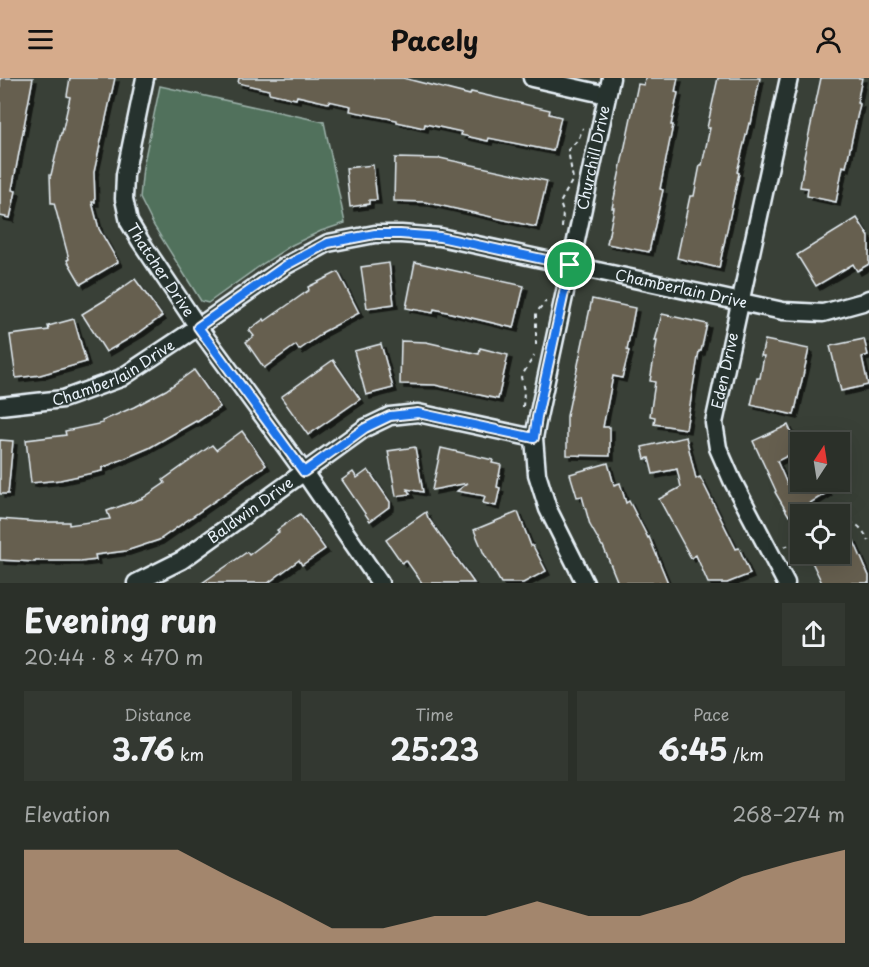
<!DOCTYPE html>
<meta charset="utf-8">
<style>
body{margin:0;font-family:"Playpen Sans",sans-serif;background:#333831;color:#f1f3f6;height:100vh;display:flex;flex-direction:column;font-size:22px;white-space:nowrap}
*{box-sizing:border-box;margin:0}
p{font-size:20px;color:#a6a9a8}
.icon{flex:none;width:33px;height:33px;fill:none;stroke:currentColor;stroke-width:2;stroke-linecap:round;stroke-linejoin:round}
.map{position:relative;height:505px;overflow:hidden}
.side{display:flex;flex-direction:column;background:#2b3029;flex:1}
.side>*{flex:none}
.needle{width:39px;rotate:12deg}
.buttons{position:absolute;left:790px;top:354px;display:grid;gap:12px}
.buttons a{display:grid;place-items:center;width:60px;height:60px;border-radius:0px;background:#2b3029;box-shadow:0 6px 24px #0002,0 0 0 2px #474b46;font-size:30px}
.pin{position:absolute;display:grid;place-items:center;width:51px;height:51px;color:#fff;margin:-26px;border:3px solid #fff;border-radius:50%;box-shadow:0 2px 6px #0007}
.round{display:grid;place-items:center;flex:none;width:63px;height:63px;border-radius:0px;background:#333831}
.headline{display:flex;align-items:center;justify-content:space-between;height:102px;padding:0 24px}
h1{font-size:33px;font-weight:700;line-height:45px}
.figures{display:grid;grid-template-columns:repeat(3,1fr);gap:9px;height:102px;padding:6px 24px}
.figures div{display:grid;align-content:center;border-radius:0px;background:#333831;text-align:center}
.figures b{font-size:30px;font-weight:700}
.figures small{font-size:16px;font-weight:400}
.figures p{font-size:16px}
.chart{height:168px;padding:12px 24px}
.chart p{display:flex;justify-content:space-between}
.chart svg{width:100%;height:108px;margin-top:6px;fill:#d6ab8b;opacity:.7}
header{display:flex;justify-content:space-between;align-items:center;height:78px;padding:0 24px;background:#d6ab8b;color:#111;font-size:27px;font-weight:700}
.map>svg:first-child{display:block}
</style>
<header><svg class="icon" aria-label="menu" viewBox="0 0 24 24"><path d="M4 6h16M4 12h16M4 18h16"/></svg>Pacely<svg class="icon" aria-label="person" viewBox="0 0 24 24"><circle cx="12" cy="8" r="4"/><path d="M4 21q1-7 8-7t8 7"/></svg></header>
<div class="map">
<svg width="869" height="505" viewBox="0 0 869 505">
<defs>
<filter id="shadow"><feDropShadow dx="4" dy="4" stdDeviation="0" flood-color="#0009"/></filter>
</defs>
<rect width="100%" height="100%" fill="#394037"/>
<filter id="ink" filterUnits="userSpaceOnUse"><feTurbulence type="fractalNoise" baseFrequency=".0167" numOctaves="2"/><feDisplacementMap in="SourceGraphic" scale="12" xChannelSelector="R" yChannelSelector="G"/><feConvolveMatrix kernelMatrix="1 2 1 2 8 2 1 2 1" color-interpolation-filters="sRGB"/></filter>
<g filter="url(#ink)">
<!-- green -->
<polygon fill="#51715b" stroke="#9cb1aa" stroke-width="1.5" points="160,8 324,44 345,145 321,153 292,167 264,185 208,225 201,223 154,148 140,120 143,89"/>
<!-- building -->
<g fill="#665e4f" stroke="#e8f1f8" stroke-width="1.5" filter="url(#shadow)">
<polygon points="0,0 33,0 12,112 16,113 10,140 0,138"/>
<polygon points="70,0 115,0 94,94 95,124 92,124 99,151 118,184 81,206 67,182 69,181 54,125 51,125 50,97 51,97 61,55 62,55 70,19 67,18"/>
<polygon points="239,0 403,0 470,17 471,14 550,32 549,36 561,39 553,73 489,60 488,63 461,57 462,54 425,46 424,50 397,44 397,42 350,33 351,28 329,23 328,25 297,18 296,21 269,15 269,12 238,5"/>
<polygon points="645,0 678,0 675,14 678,15 671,47 673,47 660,111 663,112 649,174 607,166 614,130 612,130 638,6 644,7"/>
<polygon points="718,0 760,0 751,46 749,45 737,94 739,95 719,190 677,180 690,118 694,118 700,87 702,87 710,50 707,50"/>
<polygon points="821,0 862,0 857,25 860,26 852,61 846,89 843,88 836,124 807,118 808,110 800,109 805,80 804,79"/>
<polygon points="395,80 439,81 440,80 547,103 536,149 425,124 394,123"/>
<polygon points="373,87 377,122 369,122 369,126 350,129 346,90"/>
<polygon points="857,140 869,159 869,186 857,193 853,186 816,208 797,177"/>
<polygon points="415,184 524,208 514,250 434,231 433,235 406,230"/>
<polygon points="389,185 394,226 367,230 361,189"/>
<polygon points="338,194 359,235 321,255 322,256 299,272 296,267 264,290 246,264 254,258 249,252 264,241 265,243 309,212 308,209"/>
<polygon points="135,201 162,238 140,254 106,274 82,236 105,222"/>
<polygon points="592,221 635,230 627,272 629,273 622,300 613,298 603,349 610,349 610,378 567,377 567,338"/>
<polygon points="662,236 707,246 701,273 699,273 686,351 654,346 655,339 650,338 655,304 650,303 657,263 655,263"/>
<polygon points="74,241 86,284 40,297 16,300 10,257 49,252 48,248"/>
<polygon points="864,261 868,277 862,279 868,307 841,313 830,268"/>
<polygon points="765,262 809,271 794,337 751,327 757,300 760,300 764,278 761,278"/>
<polygon points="401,263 426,264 479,276 480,270 508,277 498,321 435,307 400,306"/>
<polygon points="381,266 393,310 366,317 354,273"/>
<polygon points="333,282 360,321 308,357 281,319"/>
<polygon points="194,292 220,329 197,344 196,343 149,370 102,390 102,393 60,402 31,405 26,362 66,357 65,353 103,345 102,343 134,329 166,312"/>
<polygon points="788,347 799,372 777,383 787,406 801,398 801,404 822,404 828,414 789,438 775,414 776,413 753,363"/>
<polygon points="242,353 266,387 159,462 126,473 95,477 96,482 80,484 80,483 35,483 35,484 0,482 0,441 39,444 69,444 69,447 110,441 107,433 143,420 165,405 163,402 212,367 216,372"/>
<polygon points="686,359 696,401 700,399 736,471 739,470 750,496 727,505 708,505 696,477 691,480 659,421 681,409 677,391 653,396 649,380 645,381 642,369"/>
<polygon points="0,362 13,363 8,416 0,416"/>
<polygon points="415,369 423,414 407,411 410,416 396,418 388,373"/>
<polygon points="441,370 493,382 492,385 501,387 497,409 500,410 496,428 483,425 485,418 457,413 468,405 432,412"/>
<polygon points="608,385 614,407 620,405 626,425 629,423 648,460 649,459 668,505 618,505 603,468 602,468 590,447 582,418 577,419 570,396"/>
<polygon points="368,392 390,424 390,428 370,443 342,402 353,394 357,400"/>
<polygon points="426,434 428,440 474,505 422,505 406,482 402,485 386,462"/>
<polygon points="518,434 531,468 533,468 546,493 523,505 501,505 484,476 474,452"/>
<polygon points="300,436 325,471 302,487 299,482 268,505 202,505 247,474 249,477 279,454 277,452"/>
<polygon points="853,461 869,498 869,505 822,505 810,480 821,476 840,476 840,467"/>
</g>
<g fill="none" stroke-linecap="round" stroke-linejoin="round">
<!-- minor casing -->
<g stroke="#e8f1f8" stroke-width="21">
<g id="minor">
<path id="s1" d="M 145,0 L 125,97 L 124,121 L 129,144 L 141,164 L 198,249 L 304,394 L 380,505"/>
<polyline points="532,0 607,17"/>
<path id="s2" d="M 0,328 L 63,321 L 121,300 L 198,249 L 285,188 L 328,165 L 375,156 L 401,156 L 440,159 L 783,233 L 823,235 L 863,224 L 869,221"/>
<path id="s3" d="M 136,505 L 182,482 L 365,350 L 390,338 L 418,335 L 534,360"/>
<path id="s4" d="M 585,505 L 548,431 L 537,396 L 534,360 L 538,339 L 611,0"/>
<path id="s5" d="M 786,505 L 732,402 L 718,370 L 714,345 L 789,0"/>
</g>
</g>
<!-- path -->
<g stroke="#e8f1f8" stroke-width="2" stroke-dasharray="4.5 4.5" stroke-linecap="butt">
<polyline points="562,150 563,134 560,125 573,101 568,72 578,62 583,50"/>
<polyline points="536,267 536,235 546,223"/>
<polyline points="523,329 524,313 521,299 534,278"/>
<path d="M 840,447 C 857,441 861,450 869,463"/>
<polyline points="784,469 801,463"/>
</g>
<!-- minor -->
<use href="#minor" stroke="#26332d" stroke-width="16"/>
</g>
</g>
<g fill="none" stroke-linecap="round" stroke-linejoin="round" filter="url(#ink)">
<!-- route casing -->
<g stroke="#fff" stroke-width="12">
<polygon id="route" points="375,156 400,156 440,159 570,187 537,339 534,360 418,335 390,338 365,350 304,394 198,249 285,188 328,165"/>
</g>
<!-- route -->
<use href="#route" stroke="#1a73e8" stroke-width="8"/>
</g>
<g text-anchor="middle" stroke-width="4.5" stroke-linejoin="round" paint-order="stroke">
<!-- street labels -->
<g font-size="15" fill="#e8f1f8" stroke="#26332d">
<text dy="5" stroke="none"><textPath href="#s4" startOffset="442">Churchill Drive</textPath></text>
<text dy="5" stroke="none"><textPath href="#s1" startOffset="204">Thatcher Drive</textPath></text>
<text dy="5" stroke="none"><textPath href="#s2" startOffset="732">Chamberlain Drive</textPath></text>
<text dy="5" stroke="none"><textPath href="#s2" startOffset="120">Chamberlain Drive</textPath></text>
<text dy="5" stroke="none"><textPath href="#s5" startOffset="230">Eden Drive</textPath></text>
<text dy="5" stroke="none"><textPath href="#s3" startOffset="136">Baldwin Drive</textPath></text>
</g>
</g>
</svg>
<div class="buttons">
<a><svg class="needle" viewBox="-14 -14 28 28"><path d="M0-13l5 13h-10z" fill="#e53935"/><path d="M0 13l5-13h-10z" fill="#a6a9a8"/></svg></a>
<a><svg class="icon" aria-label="locate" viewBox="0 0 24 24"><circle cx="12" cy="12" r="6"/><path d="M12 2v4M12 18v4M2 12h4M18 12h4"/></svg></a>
</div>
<div class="pin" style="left:570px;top:187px;background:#1e9e55"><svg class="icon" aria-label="arrive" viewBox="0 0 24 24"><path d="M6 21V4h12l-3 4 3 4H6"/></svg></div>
</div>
<section class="side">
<div class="headline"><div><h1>Evening run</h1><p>20:44 · 8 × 470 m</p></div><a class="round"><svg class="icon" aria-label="share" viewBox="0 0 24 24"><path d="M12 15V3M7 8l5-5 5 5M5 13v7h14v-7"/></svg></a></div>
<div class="figures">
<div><p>Distance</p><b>3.76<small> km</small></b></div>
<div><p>Time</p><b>25:23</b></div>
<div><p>Pace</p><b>6:45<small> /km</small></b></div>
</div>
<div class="chart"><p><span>Elevation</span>268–274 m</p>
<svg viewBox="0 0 160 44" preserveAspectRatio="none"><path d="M0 44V6L10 6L20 6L30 6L40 17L50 27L60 38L70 38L80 33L90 33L100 27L110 33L120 33L130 27L140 17L150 11L160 6V44z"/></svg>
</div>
</section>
